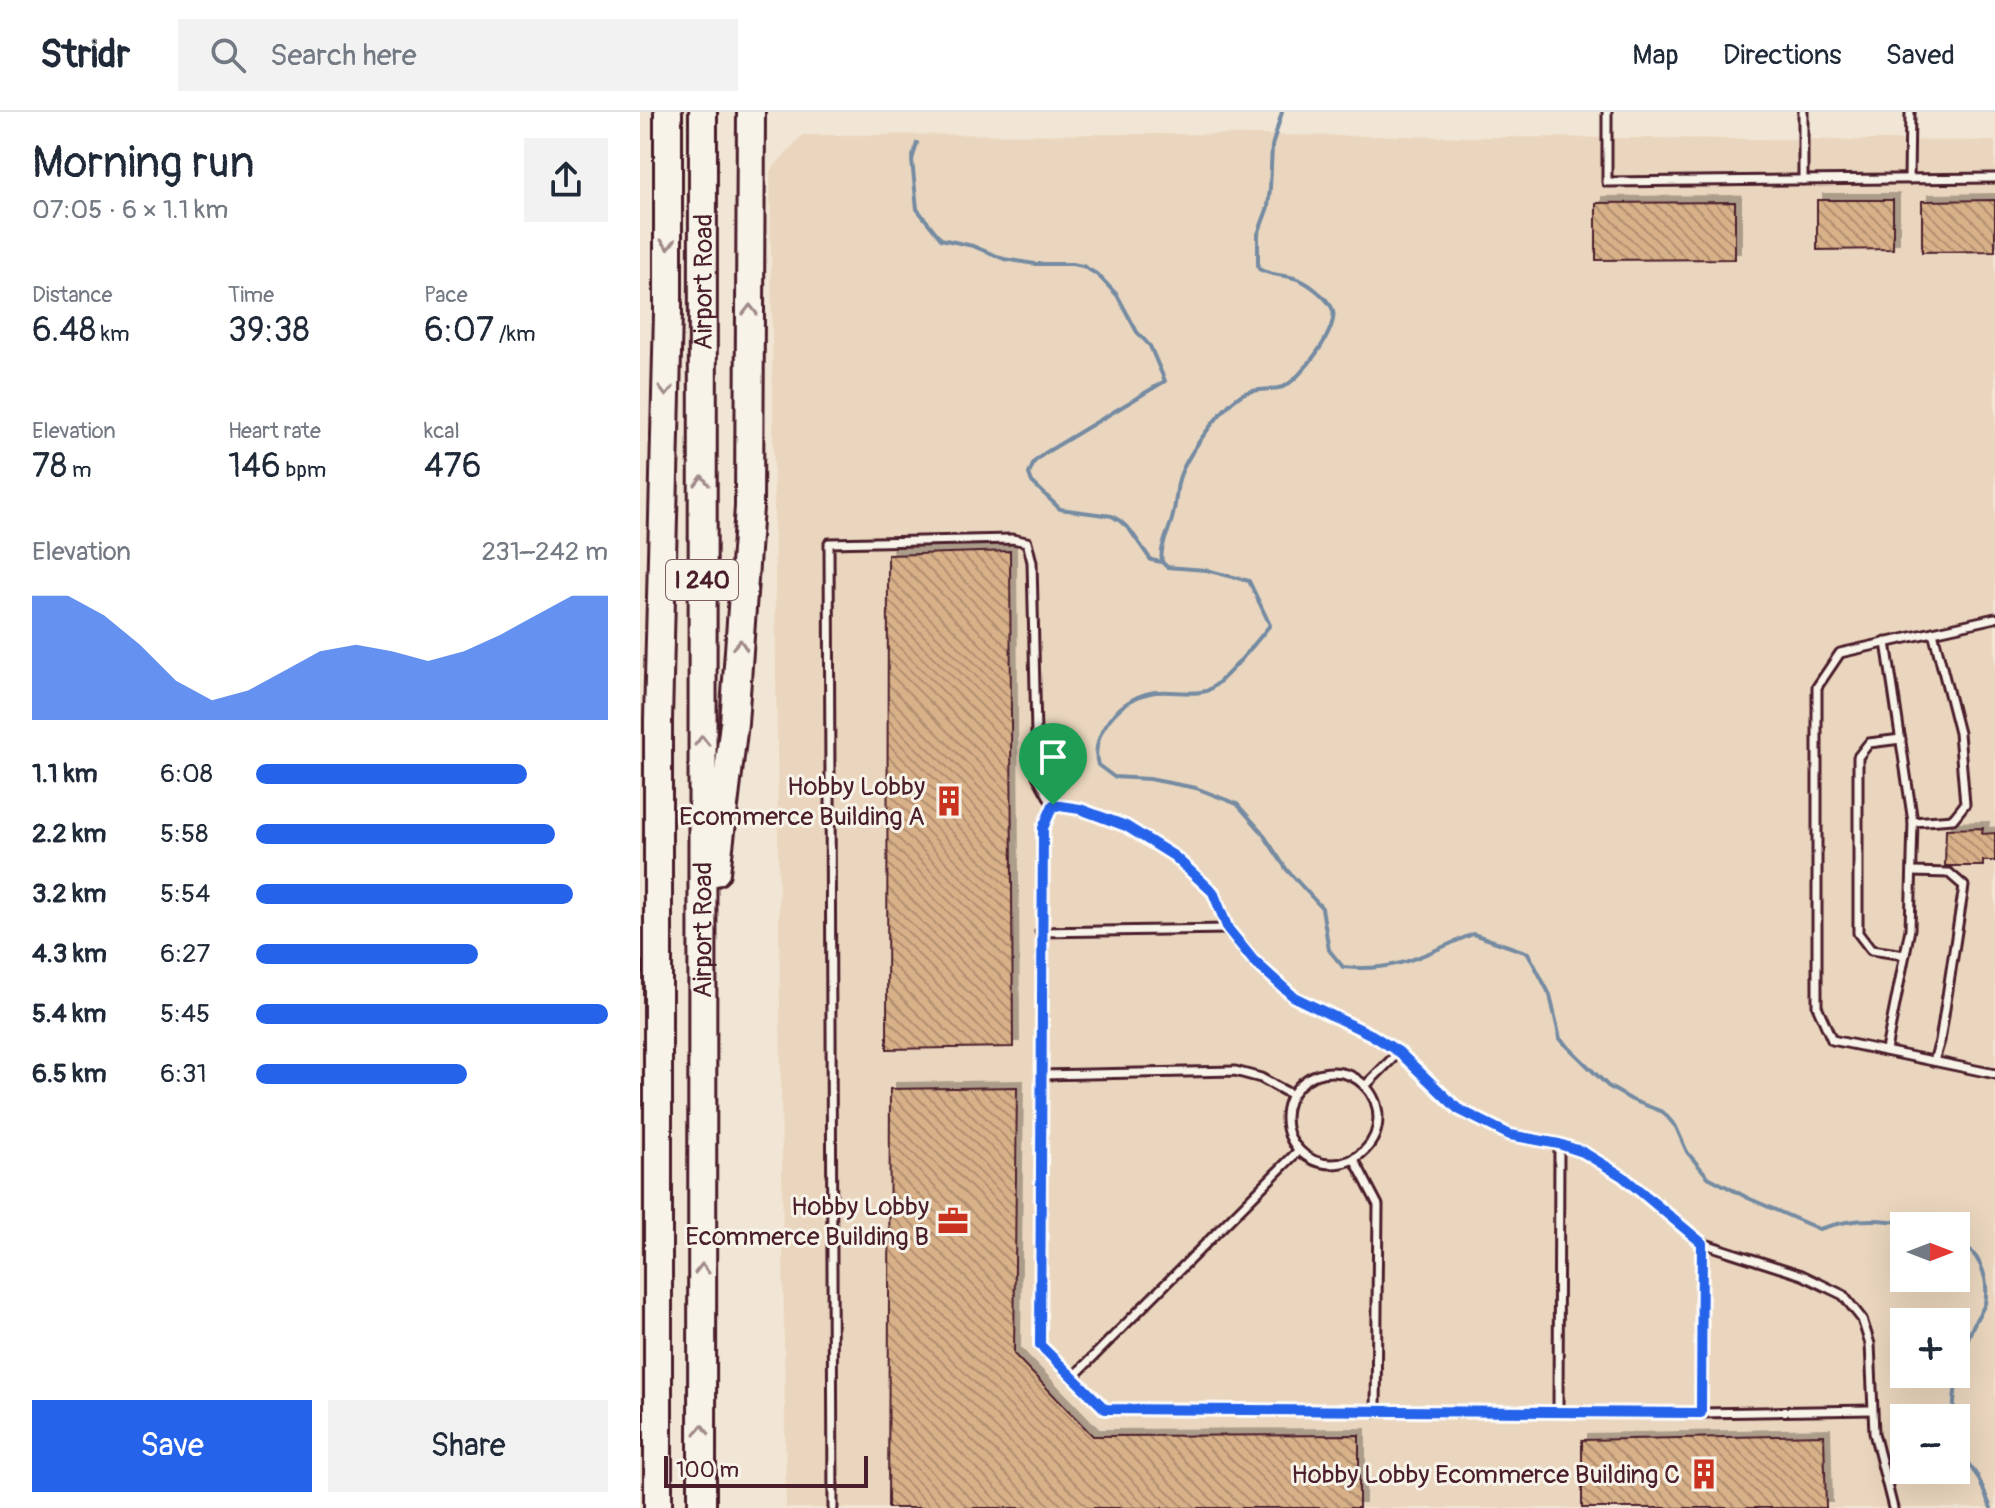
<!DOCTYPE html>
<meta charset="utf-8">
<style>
body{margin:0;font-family:Pangolin,sans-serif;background:#f2f2f3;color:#1f2937;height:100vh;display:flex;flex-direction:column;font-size:30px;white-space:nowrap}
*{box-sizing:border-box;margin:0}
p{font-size:26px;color:#747a83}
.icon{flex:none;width:44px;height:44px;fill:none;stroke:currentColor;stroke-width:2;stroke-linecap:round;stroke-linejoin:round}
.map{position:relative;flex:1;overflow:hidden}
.side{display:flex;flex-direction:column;background:#fff;width:640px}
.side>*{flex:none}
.needle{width:52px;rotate:90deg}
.buttons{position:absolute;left:1250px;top:1100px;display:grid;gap:16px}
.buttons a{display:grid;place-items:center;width:80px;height:80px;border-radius:0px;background:#fff;box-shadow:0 8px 32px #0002;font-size:40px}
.scale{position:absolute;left:24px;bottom:20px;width:204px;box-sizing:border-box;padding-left:8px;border:4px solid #4a1f2b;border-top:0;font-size:22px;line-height:28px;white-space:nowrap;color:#4a1f2b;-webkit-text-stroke:6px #f7f3e8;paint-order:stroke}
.pin{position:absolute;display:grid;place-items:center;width:68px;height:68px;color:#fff;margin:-82px -34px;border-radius:50% 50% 50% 0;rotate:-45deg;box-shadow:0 0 8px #0007}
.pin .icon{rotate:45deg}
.round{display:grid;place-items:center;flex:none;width:84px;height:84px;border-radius:0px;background:#f2f2f3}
.head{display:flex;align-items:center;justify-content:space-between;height:136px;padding:0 32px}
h1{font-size:44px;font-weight:600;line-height:60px}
.metrics{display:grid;grid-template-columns:repeat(3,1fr);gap:12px;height:136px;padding:8px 32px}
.metrics div{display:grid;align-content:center}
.metrics b{font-size:34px;font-weight:600}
.metrics small{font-size:22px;font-weight:400}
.metrics p{font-size:22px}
.chart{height:224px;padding:16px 32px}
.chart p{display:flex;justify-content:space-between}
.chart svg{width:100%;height:144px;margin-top:8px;fill:#2563eb;opacity:.7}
.primary-button{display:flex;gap:16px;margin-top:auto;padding:16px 32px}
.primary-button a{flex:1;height:92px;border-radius:0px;background:#2563eb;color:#fff;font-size:32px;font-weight:600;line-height:92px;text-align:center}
.primary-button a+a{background:#f2f2f3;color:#1f2937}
ul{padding:0 32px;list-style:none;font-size:26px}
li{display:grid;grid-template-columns:128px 96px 1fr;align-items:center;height:60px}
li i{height:20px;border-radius:10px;background:#2563eb}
header{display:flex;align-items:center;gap:48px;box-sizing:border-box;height:112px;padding:0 40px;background:#fff;border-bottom:2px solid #e0e1e3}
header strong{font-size:38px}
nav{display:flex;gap:44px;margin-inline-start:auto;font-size:28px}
.search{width:560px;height:72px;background:#f2f2f3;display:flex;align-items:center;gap:20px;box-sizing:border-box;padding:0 28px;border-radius:0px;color:#747a83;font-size:30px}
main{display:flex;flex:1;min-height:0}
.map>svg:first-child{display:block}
</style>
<header>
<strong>Stridr</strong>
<div class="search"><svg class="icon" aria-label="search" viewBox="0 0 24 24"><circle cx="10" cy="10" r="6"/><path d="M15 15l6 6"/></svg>Search here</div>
<nav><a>Map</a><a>Directions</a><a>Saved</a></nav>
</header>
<main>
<section class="side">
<div class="head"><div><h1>Morning run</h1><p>07:05 · 6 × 1.1 km</p></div><a class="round"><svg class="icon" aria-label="share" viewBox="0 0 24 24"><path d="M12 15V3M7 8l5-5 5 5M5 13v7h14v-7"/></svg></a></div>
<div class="metrics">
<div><p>Distance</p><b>6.48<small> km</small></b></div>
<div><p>Time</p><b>39:38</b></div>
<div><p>Pace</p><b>6:07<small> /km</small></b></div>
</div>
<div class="metrics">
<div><p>Elevation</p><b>78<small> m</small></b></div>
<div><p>Heart rate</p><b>146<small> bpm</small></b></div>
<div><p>kcal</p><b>476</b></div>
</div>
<div class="chart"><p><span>Elevation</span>231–242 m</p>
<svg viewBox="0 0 160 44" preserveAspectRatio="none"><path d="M0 44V6L10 6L20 12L30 21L40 32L50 38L60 35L70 29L80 23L90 21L100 23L110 26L120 23L130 18L140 12L150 6L160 6V44z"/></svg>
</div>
<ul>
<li><b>1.1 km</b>6:08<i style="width:77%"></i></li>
<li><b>2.2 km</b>5:58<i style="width:85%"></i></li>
<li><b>3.2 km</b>5:54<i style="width:90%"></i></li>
<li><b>4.3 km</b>6:27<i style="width:63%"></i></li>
<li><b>5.4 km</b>5:45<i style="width:100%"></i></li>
<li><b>6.5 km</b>6:31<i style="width:60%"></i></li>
</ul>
<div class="primary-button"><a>Save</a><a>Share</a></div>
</section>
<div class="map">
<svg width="1355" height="1396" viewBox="0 0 1355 1396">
<defs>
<pattern id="building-back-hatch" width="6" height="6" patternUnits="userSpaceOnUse" patternTransform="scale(2)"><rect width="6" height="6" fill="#d8b189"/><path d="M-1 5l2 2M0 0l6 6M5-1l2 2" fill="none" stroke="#b18f70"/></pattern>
<filter id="shadow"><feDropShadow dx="6" dy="-6" stdDeviation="0" flood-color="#0004"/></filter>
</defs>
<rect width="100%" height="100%" fill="#f1e6d5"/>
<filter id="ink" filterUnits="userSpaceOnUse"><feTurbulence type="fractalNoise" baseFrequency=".0125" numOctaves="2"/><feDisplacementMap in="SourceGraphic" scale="16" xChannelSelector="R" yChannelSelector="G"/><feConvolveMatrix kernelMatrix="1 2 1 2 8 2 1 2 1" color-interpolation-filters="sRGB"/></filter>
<g filter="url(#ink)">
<!-- built -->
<path fill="#ead6be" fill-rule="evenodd" d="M 512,22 L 1355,29 L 1355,1396 L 146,1396 L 130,59 L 162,23 ZM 1264,1114 L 1316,1114 L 1316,1166 L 1264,1166 ZM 1264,1210 L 1316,1210 L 1316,1262 L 1264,1262 ZM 1264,1306 L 1316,1306 L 1316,1358 L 1264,1358 Z"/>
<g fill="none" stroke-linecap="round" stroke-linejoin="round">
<!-- stream -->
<g stroke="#748ba2" stroke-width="4">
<path d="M 277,31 L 272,48 L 277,97 L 301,127 L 333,134 L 364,147 L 395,152 L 432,152 L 443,154 L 458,163 L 477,183 L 497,220 L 510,234 L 525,269 L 405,341 L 394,350 L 389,362 L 392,370 L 420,397 L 472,404 L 480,409 L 490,418 L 511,448 L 522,450 L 527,455 L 566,458 L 609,469 L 630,513 C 618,528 582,573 566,579 C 551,584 526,577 510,581 C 480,587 449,622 458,653 L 474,665 L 509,667 L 556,676 L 597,692 L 621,719 L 647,758 L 682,796 L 689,838 L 703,855 C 758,861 786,841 833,822 L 888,841 L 910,883 L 920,927 L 968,974 L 992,988 L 1023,1000 L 1036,1015 L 1047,1040 L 1068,1065 L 1108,1086 L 1179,1117 C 1221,1103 1247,1108 1290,1114"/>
<path d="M 522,450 C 519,434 530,419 533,403 C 536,391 536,378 539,367 C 546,344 581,296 601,283 C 612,276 630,279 643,275 C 659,269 702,214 692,196 C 686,185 667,169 654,166 C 641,162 631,164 619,157 L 618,153 L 618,122 L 628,95 L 630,76 L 632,34 L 642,0"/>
<path d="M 1313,1306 C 1314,1286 1316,1263 1322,1244 C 1326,1232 1330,1219 1336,1208 C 1339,1202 1343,1198 1345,1191 C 1350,1165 1339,1140 1316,1127"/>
<polyline points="1316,1335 1338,1365 1351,1396"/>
</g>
</g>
<!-- building -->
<g fill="url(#building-back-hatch)" stroke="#4a1f2b" stroke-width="2" filter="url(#shadow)">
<polygon points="1177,88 1253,88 1253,137 1177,138"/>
<polygon points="1355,88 1355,139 1282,140 1282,89"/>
<polygon points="1095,90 1095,147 956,148 956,91"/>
<polygon points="370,439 373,935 247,937 248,443"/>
<polygon points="1343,716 1342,722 1355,721 1355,749 1343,749 1343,754 1305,754 1306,717"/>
<polygon points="377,975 374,1242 453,1324 719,1323 719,1396 248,1396 250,977"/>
<polygon points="1184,1323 1186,1396 942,1396 942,1328"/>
</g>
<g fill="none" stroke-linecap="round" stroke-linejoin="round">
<!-- service casing -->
<g stroke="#4a1f2b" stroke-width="13">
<g id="service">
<polyline points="967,0 967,70 1355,66"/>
<polyline points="1163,0 1163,68"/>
<polyline points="1269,67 1270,0"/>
<polyline points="1355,506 1200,541 1177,575 1177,894 1192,928 1355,962"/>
<polyline points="1246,530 1273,710 1313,707 1325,692 1319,621 1293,520"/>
<polyline points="1261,627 1229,631 1218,645 1218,821 1231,838 1265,843"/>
<polyline points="413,693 403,716 400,1233 465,1297 1061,1301 1232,1298"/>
<polyline points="1273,760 1309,761 1324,774 1300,929 1294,949"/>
<polyline points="400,820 588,817"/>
<polyline points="1246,938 1270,817 1273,710"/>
<circle cx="692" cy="1006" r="46"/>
<polyline points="401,963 595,959 621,966 652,983"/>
<polyline points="725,974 759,940"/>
<polyline points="714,1047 738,1093 736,1300"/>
<polyline points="432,1266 659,1038"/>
<polyline points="918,1299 919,1032"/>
<polyline points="1061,1301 1062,1131"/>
<polyline points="193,1396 189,431 372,427 387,430 392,450 397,664 413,693 440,697 486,714 534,744 573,780 588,817 613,848 654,885 732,923 759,940 818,997 870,1023 919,1032 943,1040 982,1064 1062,1131 1162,1163 1203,1183 1222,1207 1230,1232 1234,1321 1253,1396"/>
</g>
</g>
<!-- motorway casing -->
<g stroke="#4a1f2b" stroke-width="32">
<g id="motorway">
<polyline points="76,760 94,611 109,395 111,0"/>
<polyline points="18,1396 18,608 28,201 28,0"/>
<path id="s1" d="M 62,1396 L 63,0"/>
</g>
</g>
<!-- service -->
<use href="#service" stroke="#f7f3e8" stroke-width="7"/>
<!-- motorway -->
<use href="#motorway" stroke="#f7f3e8" stroke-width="26"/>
</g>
<!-- one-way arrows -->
<defs><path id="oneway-chevron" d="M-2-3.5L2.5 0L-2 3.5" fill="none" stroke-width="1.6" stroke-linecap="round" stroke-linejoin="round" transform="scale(2)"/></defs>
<g stroke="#a0898a">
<use href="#oneway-chevron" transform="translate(28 132) rotate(90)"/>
<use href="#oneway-chevron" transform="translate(110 198) rotate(-90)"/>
<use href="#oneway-chevron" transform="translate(26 279) rotate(91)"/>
<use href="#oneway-chevron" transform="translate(62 369) rotate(-90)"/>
<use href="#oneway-chevron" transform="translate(100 533) rotate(-86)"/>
<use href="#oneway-chevron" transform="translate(62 629) rotate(-90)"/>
<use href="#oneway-chevron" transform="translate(62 1157) rotate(-90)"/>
<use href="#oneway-chevron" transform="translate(62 1318) rotate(-90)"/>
</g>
</g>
<g fill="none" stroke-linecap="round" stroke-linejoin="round" filter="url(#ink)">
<!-- route casing -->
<g stroke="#fff" stroke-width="16">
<polygon id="route" points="413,693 440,697 486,714 534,744 573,780 588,817 613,848 654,885 732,923 759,940 818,997 870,1023 919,1032 943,1040 982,1064 1062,1131 1061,1301 465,1297 400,1233 403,716"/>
</g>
<!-- route -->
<use href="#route" stroke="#2563eb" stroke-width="10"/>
</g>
<!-- icons -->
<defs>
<g id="building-bare" transform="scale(2.4)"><path d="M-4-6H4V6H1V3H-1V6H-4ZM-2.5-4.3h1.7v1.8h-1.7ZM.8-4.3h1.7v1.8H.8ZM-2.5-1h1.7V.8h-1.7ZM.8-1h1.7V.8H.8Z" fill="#c8321e" stroke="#f7f3e8" stroke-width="2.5" paint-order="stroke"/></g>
<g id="office-bare" transform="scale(2.4)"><path d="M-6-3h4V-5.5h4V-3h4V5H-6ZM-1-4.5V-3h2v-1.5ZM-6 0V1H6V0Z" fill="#c8321e" stroke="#f7f3e8" stroke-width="2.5" paint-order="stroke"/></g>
</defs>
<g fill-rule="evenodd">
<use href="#building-bare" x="309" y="689"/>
<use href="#office-bare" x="313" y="1109"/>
<use href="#building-bare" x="1064" y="1362"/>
</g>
<g text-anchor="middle" stroke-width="6" stroke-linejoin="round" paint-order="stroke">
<!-- shield labels -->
<rect fill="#f7f3e8" stroke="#7e5f64" stroke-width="2" x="26" y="448" width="72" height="40" rx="6"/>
<g font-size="24" font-weight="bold" fill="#4a1f2b">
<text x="62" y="476">I 240</text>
</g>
<!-- street labels -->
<g font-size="26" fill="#4a1f2b" stroke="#f7f3e8">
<text dy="9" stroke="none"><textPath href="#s1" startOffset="1226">Airport Road</textPath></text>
<text dy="9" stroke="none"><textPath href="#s1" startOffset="578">Airport Road</textPath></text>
</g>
<!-- poi labels -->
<g font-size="26" fill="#4a1f2b" stroke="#f7f3e8" text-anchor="end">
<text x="285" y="683">Hobby Lobby<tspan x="285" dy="30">Ecommerce Building A</tspan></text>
<text x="289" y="1103">Hobby Lobby<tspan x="289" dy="30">Ecommerce Building B</tspan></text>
<text x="1040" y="1371">Hobby Lobby Ecommerce Building C</text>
</g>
</g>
</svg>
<div class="buttons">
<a><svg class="needle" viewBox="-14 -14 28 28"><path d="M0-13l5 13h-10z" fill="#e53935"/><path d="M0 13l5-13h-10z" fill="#747a83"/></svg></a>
<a>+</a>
<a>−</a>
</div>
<div class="scale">100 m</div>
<div class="pin" style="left:413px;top:693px;background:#1e9e55"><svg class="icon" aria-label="arrive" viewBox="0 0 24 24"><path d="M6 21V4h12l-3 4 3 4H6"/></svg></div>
</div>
</main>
